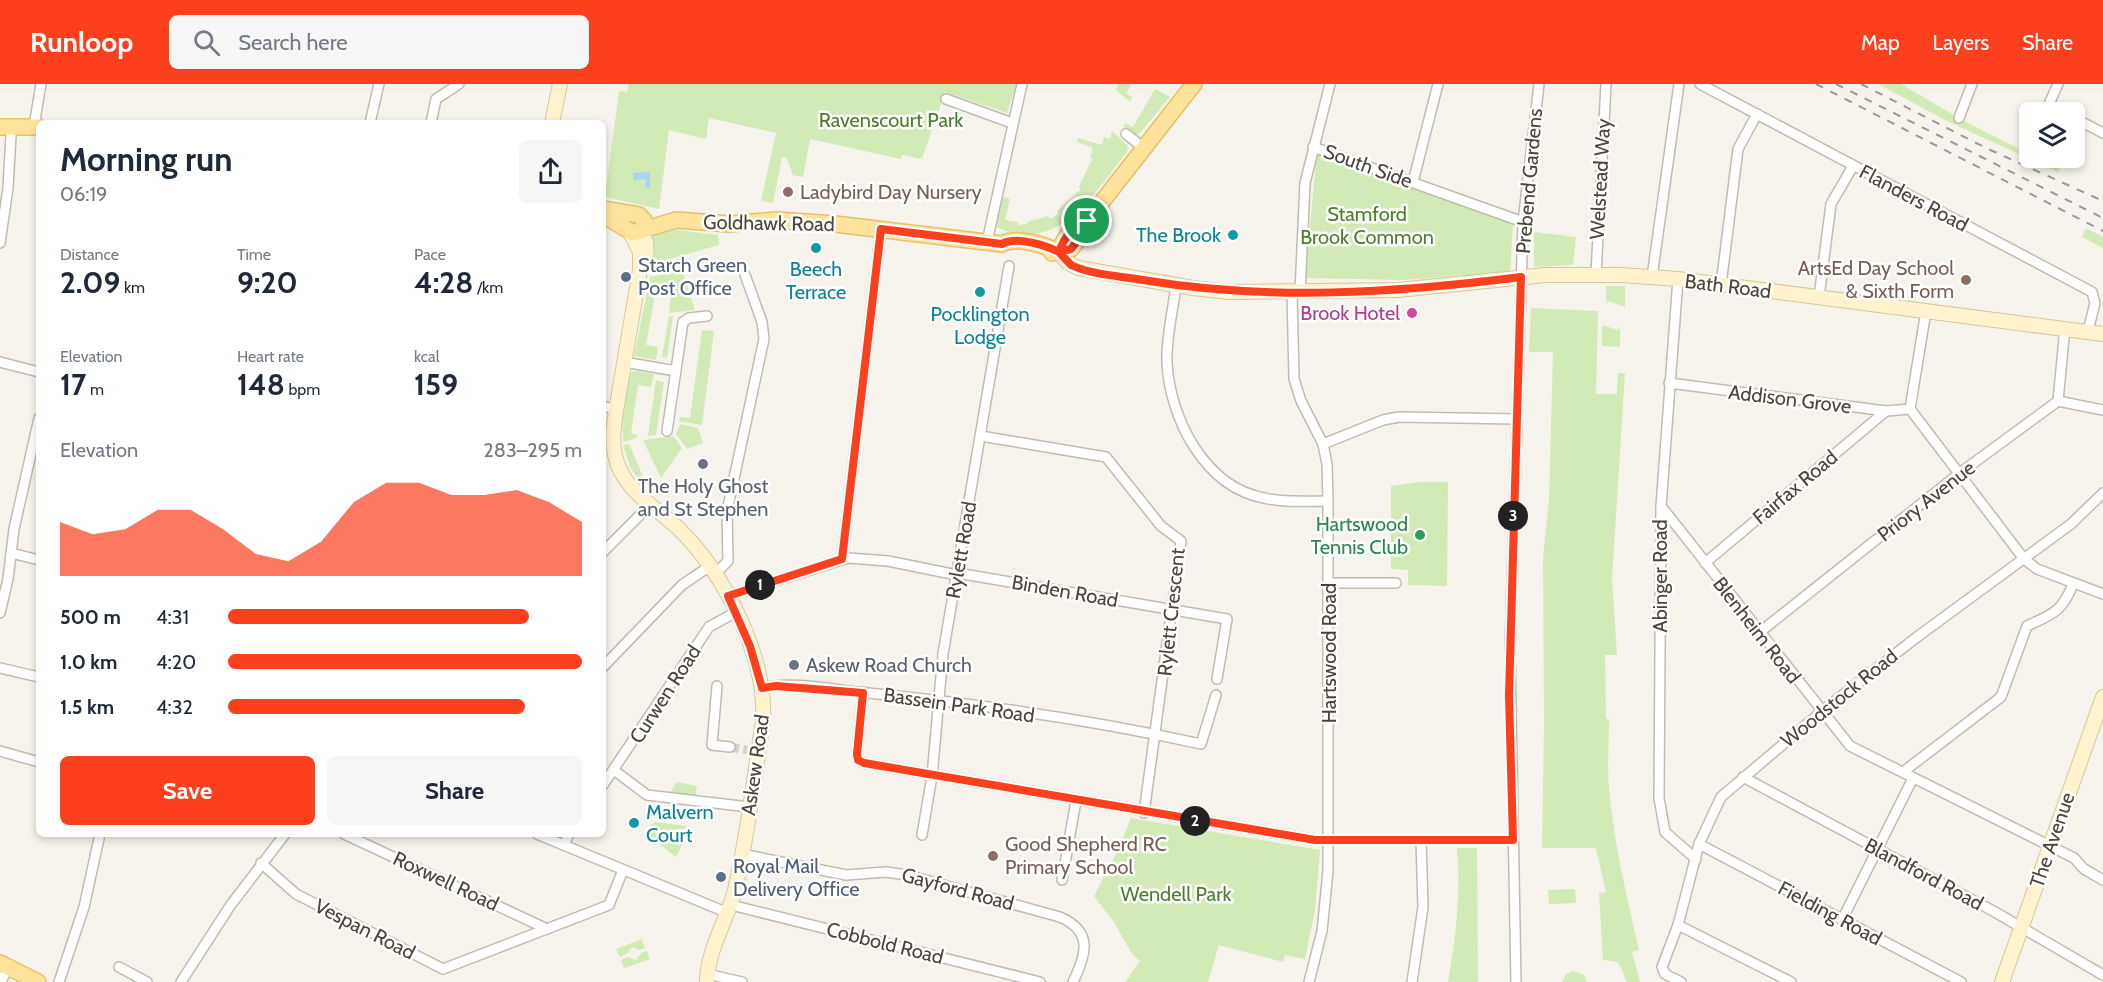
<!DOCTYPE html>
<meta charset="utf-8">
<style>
body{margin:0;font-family:Cabin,sans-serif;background:#f6f6f7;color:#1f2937;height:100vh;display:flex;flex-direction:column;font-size:22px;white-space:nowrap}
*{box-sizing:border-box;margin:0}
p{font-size:20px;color:#747a83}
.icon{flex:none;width:33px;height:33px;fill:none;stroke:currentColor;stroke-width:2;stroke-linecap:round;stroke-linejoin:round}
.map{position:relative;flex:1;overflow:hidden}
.details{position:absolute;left:36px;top:36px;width:570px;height:717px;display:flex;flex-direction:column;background:#fff;border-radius:9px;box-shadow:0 3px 9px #0003}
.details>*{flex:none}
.controls{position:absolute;left:2019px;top:18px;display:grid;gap:12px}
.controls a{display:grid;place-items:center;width:66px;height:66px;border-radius:9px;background:#fff;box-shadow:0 3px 9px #0003;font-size:30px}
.pin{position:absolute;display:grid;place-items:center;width:51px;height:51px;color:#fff;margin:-26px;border:3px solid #fff;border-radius:50%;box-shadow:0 2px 6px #0007}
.km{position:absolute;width:30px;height:30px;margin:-15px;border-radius:50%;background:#222;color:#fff;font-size:16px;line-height:30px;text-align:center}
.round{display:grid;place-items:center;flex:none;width:63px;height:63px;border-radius:9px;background:#f6f6f7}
.summary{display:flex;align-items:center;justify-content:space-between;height:102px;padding:0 24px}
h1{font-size:33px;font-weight:700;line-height:45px}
.metrics{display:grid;grid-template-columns:repeat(3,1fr);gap:9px;height:102px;padding:6px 24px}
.metrics div{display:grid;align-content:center}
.metrics b{font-size:30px;font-weight:700}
.metrics small{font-size:16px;font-weight:400}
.metrics p{font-size:16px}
.chart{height:168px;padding:12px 24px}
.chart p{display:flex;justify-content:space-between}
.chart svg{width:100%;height:108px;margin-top:6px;fill:#fc3f1d;opacity:.7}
.cta{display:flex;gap:12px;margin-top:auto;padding:12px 24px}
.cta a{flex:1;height:69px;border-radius:9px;background:#fc3f1d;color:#fff;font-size:24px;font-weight:700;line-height:69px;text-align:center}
.cta a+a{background:#f6f6f7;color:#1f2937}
ul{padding:0 24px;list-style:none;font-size:20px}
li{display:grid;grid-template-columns:96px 72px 1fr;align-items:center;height:45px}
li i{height:15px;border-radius:8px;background:#fc3f1d}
header{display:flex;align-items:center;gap:36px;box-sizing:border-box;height:84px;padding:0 30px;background:#fc3f1d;color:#fff}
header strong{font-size:28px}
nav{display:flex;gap:33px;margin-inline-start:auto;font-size:21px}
.search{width:420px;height:54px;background:#f6f6f7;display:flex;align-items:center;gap:15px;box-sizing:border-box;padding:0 21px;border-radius:9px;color:#747a83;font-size:22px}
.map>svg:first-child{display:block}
</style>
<header>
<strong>Runloop</strong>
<div class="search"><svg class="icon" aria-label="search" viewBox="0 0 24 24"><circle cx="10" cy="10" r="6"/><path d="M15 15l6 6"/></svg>Search here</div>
<nav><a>Map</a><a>Layers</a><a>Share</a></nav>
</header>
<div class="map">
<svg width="2103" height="898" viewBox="0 0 2103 898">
<rect width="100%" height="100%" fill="#f6f3ec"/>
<!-- green -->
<g fill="#d2eab5">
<polygon points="629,0 1016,0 1007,29 945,8 922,75 902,71 901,75 810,55 803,93 793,91 786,73 782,73 773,119 761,117 776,49 709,34 706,55 669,46 659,125 605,113 619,7 627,8"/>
<polygon points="1118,0 1131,0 1126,9 1132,13 1130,18 1116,6"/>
<polygon points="1878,0 1901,0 1964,37 2029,70 2030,74 2037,74 2060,85 2058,88 1947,37"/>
<polygon points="1155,5 1170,13 1139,50 1134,50 1123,42 1126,39 1133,43"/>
<path d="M 1112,47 L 1128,62 L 1127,68 C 1093,110 1060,171 996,143 L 1003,113 L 1010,115 L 1005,136 L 1018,138 L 1018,141 L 1027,140 L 1027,138 L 1048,132 L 1050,135 L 1058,130 L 1057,127 L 1081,105 L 1079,103 L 1092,75 L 1090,74 L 1093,64 L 1077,58 L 1078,54 L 1102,61 L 1104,53 L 1110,55 Z"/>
<polygon points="1317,67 1513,138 1510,188 1404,196 1305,194"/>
<polygon points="2086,144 2103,153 2103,164 2082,153"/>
<polygon points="668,145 718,151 719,161 652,180 652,153"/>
<polygon points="1534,148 1576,153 1573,181 1534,183"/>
<polygon points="682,186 695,226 669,229 671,212 655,210 646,261 658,263 656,276 634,272 650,193"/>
<polygon points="1606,202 1625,202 1625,223 1608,217 1606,221"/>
<path d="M 1531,224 L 1598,227 L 1596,310 L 1617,310 L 1618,289 L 1625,289 L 1612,495 L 1617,571 L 1605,571 L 1606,635 L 1609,635 C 1609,659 1607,682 1609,705 C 1614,760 1627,813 1639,866 L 1632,868 L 1640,898 L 1627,898 L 1618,878 L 1603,876 L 1599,809 L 1606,808 L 1596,764 L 1542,764 L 1544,641 L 1543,474 L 1549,416 L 1553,268 L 1529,268 Z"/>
<polygon points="669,232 673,232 667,274 662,273"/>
<polygon points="1602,241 1618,246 1620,242 1620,263 1602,262"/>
<polygon points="702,246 714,247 702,341 679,337 680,333 690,334"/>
<polygon points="636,287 654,290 651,303 638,301 631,349 637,351 637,354 623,358 622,335 630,288"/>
<polygon points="656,296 664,298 656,351 648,352"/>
<polygon points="680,340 698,344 703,359 687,365 676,350"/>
<polygon points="673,352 682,364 661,394 643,356"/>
<polygon points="629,360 645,397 642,401 630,383 623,361"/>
<polygon points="1421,398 1448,398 1447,502 1408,501 1408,486 1391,485 1391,402"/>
<polygon points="677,698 697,702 695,713 670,709"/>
<polygon points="1131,734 1320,766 1315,826 1305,875 1285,871 1283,878 1219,861 1208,898 1125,898 1140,877 1132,870 1114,838 1094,812 1119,764"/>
<polygon points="656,738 692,743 691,751 687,751 676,773 649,752 650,741"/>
<path d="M 1457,764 L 1477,764 L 1478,898 L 1448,898 C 1456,853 1461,809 1457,764 Z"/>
<polygon points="1575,805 1576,819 1549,820 1548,806"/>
<polygon points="642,855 645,864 640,866 632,863 627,870 620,873 616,865"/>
<polygon points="647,867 650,875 624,884 621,876 628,873 636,876 641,869"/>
<polygon points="1573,887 1584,891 1587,898 1562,898 1566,890"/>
</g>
<!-- water -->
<polygon fill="#a9d4f2" points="650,88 650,104 645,103 646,95 634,96 633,89"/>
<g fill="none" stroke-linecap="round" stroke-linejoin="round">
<!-- street-tunnel -->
<polyline stroke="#d4d0c8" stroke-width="9" stroke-dasharray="9 4.5" stroke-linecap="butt" points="730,663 747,666"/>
<!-- street casing -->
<g stroke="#c2bbae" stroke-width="12">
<g id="street">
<polyline points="1700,0 2092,208 2095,219 2088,247"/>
<polyline points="2058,0 2049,20 2065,28"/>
<polyline points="946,15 1012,39"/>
<polyline points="1959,34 1972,0"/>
<polyline points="2074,34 2103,49"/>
<polyline points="370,39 379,0"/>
<polyline points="431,39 436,15 459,0"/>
<polyline points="34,42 41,0"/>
<polyline points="1126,50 1144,64"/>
<polyline points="1313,63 1523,138"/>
<polyline points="1413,98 1438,0"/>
<polyline points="987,158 1022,0"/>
<polyline points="0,159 8,104 11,51"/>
<polyline points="1596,190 1606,0"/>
<polyline points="1652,193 1679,0"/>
<polyline points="1678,195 1661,422 1659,714 1665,748 1696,775"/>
<path d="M 1176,201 C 1173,227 1166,253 1167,279 C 1170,335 1205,403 1264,414 C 1285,419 1307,417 1328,417"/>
<polyline points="1721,201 1738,65 1757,30"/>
<polyline points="1292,208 1294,295 1301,317 1323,360 1327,380 1328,417 1328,787 1322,847 1309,898"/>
<polyline points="1300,208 1305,99 1330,0"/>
<polyline points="1819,213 1831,120 1853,82"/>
<polyline points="1926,227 1910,325 2024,475 2037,485 2103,510"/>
<polyline points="0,278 39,288"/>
<polyline points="624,278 676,287"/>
<polyline points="1669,299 1886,327 1910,325"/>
<polyline points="2058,317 2065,244"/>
<polyline points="603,322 617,326"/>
<polyline points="667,347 683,238 689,234 707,232"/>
<polyline points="981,352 1106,373 1161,442 1181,457 1144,729"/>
<polyline points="1323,360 1383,336 1399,333 1517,335"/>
<polyline points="1661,422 1850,662 2074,774 2084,785 2103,796"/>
<polyline points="603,468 650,421"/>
<polyline points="11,469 39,476"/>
<polyline points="842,475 881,145"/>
<polyline points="1705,479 1886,327"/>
<polyline points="957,489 1227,535 1217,595"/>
<polyline points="715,490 728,477 727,427 764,255 762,238 745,191"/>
<polyline points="1329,499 1396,499"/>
<polyline points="728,512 848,474 888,477 957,491"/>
<polyline points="0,529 8,495 14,445 39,334"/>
<polyline points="1760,548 1960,389 2058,317 2103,326"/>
<polyline points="603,583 682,501 710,482"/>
<polyline points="0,584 39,593"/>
<polyline points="717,602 712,661 730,663"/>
<path d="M 762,604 C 788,597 831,605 858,608 C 973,619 1088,635 1201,660 L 1216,611"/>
<polyline points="863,608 857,670 858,676 864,679 1315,756 1513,756"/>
<polyline points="0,667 39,678"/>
<polyline points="615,687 647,711 749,723"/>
<path d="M 1903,688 L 2001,613 L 2027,542 C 2053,530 2062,528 2073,500"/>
<polyline points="1743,693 1995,828 2103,891"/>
<polyline points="603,701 709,543 736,528"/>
<polyline points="344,750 547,845"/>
<polyline points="537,750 728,829"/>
<polyline points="922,751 932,692 943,570 1009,182"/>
<polyline points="1699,760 1961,898"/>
<polyline points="564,761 569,750"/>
<path d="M 742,770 L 846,791 L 886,788 L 907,791 L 1060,833 C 1094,848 1086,871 1073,898"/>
<polyline points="261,779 296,810 443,885 609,821 623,786"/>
<polyline points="1062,796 1076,717"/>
<polyline points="731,821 1040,898"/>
<polyline points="1842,836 1913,694"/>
<polyline points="1678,841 1791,898"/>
<polyline points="119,883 147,898"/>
<polyline points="707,890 742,898"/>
<polyline points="1,898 8,883"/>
<polyline points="59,898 84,823 100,750"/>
<polyline points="181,898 230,822 285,750"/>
<polyline points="1412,898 1423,823 1421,756"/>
<polyline points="1516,898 1510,565 1523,138 1539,0"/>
<polyline points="1681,898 1665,890 1662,883 1678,841 1699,760 1721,713 1821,628 1917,553 2071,440 2103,409"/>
</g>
</g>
<!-- secondary casing -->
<g stroke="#d6c79b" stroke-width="16">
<g id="secondary">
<polyline points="552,39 560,0"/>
<polyline points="641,146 646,158 647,178"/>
<path d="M 630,148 L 640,168 L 640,186 C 633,225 627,264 620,303 C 617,324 610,350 615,371 C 622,406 655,422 679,445 C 724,489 767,573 763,637 C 754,693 748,751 735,806 C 727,836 707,867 707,898"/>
<polyline points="1059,168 1067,178 1078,184 1193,204 1229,208 1398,206 1545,191 1621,191 1678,195 2103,250"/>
<polyline points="2002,898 2103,613"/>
</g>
</g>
<!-- primary casing -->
<g stroke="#e6c16a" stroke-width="18">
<g id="primary">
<polyline points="0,43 39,43"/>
<polyline points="603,125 639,131 644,136 643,144"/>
<path d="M 603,131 L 633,149 L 676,136 L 729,140 L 777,136 L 835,140 L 1002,160 C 1016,152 1045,161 1059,168"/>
<path d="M 1059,168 C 1064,154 1073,141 1087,137 L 1194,0"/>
<polyline points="1052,169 1071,165 1087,145 1087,137"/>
<polyline points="0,879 38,898"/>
</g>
</g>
<!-- street -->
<use href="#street" stroke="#fff" stroke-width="9"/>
<!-- secondary -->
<use href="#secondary" stroke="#fff3cd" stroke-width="14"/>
<!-- primary -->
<use href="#primary" stroke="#ffe39c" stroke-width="15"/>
<!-- rail -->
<g stroke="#9a9a9a" stroke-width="2" stroke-dasharray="8 8" stroke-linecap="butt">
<polyline points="1816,0 2103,147"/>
<polyline points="1836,0 2103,134"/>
<polyline points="1861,0 1986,64 2103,117"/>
</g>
</g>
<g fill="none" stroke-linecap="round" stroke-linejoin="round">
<!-- route casing -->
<g stroke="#fff" stroke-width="12">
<path id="route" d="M 1087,137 C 1073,141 1064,154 1059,168 C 1045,161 1016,152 1002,160 L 881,145 L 842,475 L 728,512 L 750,562 L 762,604 L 776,602 L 863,609 L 857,670 L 858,676 L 864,679 L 1315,756 L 1513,756 L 1509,612 L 1521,193 C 1395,209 1268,217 1143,196 C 1120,192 1092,191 1071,181 L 1059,168 L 1071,165 L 1087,145 L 1087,137"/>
</g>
<!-- route -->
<use href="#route" stroke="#fc3f1d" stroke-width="8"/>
</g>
<!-- markers -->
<g fill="#8d6e63" stroke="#fff" stroke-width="2">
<circle cx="788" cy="108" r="6"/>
<circle cx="1966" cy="196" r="6"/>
<circle cx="993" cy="772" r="6"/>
</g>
<g fill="#0f9aa8" stroke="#fff" stroke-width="2">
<circle cx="1233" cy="151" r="6"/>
<circle cx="816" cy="164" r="6"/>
<circle cx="980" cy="208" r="6"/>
<circle cx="634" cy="739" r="6"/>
</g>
<g fill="#5c6f8a" stroke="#fff" stroke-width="2">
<circle cx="626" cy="193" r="6"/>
<circle cx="721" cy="793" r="6"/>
</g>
<circle fill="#d1479c" stroke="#fff" stroke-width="2" cx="1412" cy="229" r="6"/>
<g fill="#6b7280" stroke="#fff" stroke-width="2">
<circle cx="703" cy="380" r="6"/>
<circle cx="794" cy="581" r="6"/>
</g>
<circle fill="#2e9e5b" stroke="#fff" stroke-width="2" cx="1420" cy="451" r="6"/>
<g text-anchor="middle" stroke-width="5" stroke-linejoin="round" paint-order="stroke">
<!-- park labels -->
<g font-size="20" fill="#4a7f2a" stroke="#fff">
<text x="891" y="43">Ravenscourt Park</text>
<text x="1367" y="137">Stamford<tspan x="1367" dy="23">Brook Common</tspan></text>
<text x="1176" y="817">Wendell Park</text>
</g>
<!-- street labels -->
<g font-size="20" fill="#4b4439" stroke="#fff">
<text transform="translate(1368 82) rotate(20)" y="7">South Side</text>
<text transform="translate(1600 95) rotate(-87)" y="7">Welstead Way</text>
<text transform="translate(1529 97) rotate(-85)" y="7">Prebend Gardens</text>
<text transform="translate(1914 114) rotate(28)" y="7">Flanders Road</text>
<text transform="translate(769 139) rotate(1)" y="7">Goldhawk Road</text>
<text transform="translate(1728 202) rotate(7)" y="7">Bath Road</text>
<text transform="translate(1790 315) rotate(7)" y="7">Addison Grove</text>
<text transform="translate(1795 403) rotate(-40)" y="7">Fairfax Road</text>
<text transform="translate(1926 417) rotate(-38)" y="7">Priory Avenue</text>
<text transform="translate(961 466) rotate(-80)" y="7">Rylett Road</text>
<text transform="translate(1660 492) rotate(-90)" y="7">Abinger Road</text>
<text transform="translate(1065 507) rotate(10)" y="7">Binden Road</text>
<text transform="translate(1171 528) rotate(-84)" y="7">Rylett Crescent</text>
<text transform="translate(1757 546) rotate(52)" y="7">Blenheim Road</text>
<text transform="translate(1329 569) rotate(-90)" y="7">Hartswood Road</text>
<text transform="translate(665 610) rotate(-57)" y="7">Curwen Road</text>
<text transform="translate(1839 614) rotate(-39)" y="7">Woodstock Road</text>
<text transform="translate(959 621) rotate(8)" y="7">Bassein Park Road</text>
<text transform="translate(755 681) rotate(-82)" y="7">Askew Road</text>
<text transform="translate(2052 756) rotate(-71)" y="7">The Avenue</text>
<text transform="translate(1924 790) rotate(28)" y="7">Blandford Road</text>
<text transform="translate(446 797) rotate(25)" y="7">Roxwell Road</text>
<text transform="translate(958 805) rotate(15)" y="7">Gayford Road</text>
<text transform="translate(1830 829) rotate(28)" y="7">Fielding Road</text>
<text transform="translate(365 845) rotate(27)" y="7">Vespan Road</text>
<text transform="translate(885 859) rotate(14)" y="7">Cobbold Road</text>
</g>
<!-- education labels -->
<g font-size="20" fill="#785e54" stroke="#fff" text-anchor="start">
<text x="800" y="115">Ladybird Day Nursery</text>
<text x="1954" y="191" text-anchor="end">ArtsEd Day School<tspan x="1954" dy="23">&amp; Sixth Form</tspan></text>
<text x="1005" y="767">Good Shepherd RC<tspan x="1005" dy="23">Primary School</tspan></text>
</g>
<!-- culture labels -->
<g font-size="20" fill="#0d838f" stroke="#fff">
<text x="1221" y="158" text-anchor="end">The Brook</text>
<text x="816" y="192">Beech<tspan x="816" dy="23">Terrace</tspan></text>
<text x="980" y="237">Pocklington<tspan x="980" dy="23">Lodge</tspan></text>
<text x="646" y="735" text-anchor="start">Malvern<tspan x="646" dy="23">Court</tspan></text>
</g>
<!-- service labels -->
<g font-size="20" fill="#4e5e75" stroke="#fff" text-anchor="start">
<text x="638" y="188">Starch Green<tspan x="638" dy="23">Post Office</tspan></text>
<text x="733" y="789">Royal Mail<tspan x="733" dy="23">Delivery Office</tspan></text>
</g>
<!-- hotel labels -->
<g font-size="20" fill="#b23c85" stroke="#fff" text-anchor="end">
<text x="1400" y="236">Brook Hotel</text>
</g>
<!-- worship labels -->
<g font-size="20" fill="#5b616d" stroke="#fff">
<text x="703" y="409">The Holy Ghost<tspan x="703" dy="23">and St Stephen</tspan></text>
<text x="806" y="588" text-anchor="start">Askew Road Church</text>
</g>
<!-- leisure labels -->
<g font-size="20" fill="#27864d" stroke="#fff" text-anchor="end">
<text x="1408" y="447">Hartswood<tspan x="1408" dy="23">Tennis Club</tspan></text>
</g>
</g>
</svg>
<div class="controls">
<a><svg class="icon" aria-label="layers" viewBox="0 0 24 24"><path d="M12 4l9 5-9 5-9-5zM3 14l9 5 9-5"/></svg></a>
</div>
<div class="pin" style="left:1087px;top:137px;background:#1e9e55"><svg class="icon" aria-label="arrive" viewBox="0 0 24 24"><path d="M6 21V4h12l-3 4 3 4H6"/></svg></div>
<b class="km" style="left:760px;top:501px">1</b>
<b class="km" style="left:1195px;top:737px">2</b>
<b class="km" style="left:1513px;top:432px">3</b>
<section class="details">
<div class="summary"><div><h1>Morning run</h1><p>06:19</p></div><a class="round"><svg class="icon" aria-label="share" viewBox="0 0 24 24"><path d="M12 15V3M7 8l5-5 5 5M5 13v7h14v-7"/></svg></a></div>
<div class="metrics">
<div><p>Distance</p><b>2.09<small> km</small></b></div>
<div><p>Time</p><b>9:20</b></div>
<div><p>Pace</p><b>4:28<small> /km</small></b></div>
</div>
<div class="metrics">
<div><p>Elevation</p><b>17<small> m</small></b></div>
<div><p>Heart rate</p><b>148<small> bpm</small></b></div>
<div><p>kcal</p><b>159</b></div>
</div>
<div class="chart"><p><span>Elevation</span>283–295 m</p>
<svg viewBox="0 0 160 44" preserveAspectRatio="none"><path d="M0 44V22L10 27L20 25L30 17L40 17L50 25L60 35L70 38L80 30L90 14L100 6L110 6L120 11L130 11L140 9L150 14L160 22V44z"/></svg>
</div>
<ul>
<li><b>500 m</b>4:31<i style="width:85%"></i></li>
<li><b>1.0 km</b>4:20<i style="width:100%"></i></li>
<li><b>1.5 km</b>4:32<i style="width:84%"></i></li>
</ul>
<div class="cta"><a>Save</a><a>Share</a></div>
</section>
</div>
